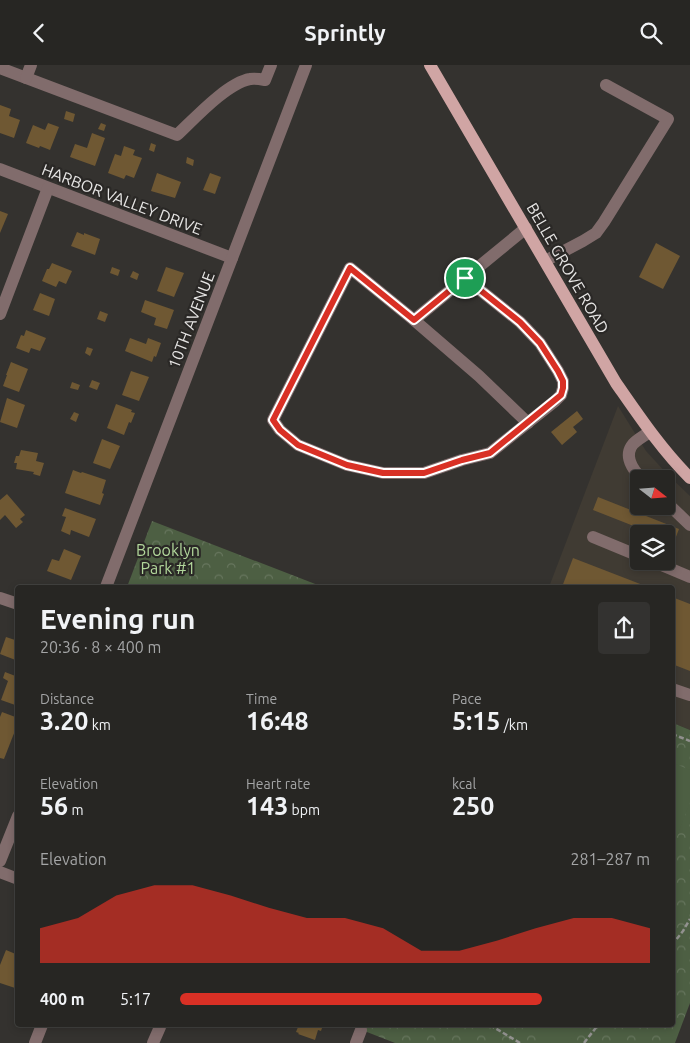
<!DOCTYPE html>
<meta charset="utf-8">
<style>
body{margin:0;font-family:Ubuntu,sans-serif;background:#333230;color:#f1f3f6;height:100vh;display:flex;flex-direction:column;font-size:19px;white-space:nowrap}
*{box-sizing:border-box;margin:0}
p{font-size:16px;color:#a4a5a6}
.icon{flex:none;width:28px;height:28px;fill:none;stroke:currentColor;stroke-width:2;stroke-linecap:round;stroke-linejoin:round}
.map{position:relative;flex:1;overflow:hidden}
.drawer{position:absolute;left:15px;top:520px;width:660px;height:442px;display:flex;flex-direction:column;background:#272623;border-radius:5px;box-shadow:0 2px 8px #0003,0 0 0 1px #434341}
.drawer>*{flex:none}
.needle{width:32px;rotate:107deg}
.tools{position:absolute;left:630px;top:405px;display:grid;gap:10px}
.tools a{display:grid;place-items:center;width:45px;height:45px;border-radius:5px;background:#272623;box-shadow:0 2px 8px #0003,0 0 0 1px #434341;font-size:25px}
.pin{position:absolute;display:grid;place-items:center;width:42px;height:42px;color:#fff;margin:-21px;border:2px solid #fff;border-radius:50%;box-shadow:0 1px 5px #0007}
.round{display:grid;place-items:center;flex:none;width:52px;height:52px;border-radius:5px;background:#333230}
.head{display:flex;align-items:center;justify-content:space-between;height:85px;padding:0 25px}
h1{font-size:28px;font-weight:700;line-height:38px}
.metrics{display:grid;grid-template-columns:repeat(3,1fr);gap:8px;height:85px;padding:5px 25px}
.metrics div{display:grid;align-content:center}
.metrics b{font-size:25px;font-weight:700}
.metrics small{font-size:14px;font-weight:400}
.metrics p{font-size:14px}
.chart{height:140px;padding:10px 25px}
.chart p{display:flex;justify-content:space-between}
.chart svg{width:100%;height:90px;margin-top:5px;fill:#d93025;opacity:.7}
ul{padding:0 25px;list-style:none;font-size:16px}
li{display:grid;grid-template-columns:80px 60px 1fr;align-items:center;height:38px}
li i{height:12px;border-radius:6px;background:#d93025}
header{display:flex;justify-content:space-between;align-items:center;height:65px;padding:0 25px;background:#272623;font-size:22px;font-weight:700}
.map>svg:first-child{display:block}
</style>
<header><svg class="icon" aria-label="back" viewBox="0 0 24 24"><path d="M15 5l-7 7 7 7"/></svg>Sprintly<svg class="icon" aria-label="search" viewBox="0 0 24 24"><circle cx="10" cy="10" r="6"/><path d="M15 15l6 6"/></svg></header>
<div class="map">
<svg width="690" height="978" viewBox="0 0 690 978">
<defs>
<pattern id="park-crowns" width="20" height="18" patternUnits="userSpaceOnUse" patternTransform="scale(1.25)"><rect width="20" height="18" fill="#4d5f43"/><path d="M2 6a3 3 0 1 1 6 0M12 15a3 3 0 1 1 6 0" fill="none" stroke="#67765e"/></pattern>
</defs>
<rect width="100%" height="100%" fill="#34322f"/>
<!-- built -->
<path fill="#403b33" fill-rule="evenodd" d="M 618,341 L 646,386 L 668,410 L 690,431 L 690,665 L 673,658 L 672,522 L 549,522 ZM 639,414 L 666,414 L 666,441 L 639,441 ZM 639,469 L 666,469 L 666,496 L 639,496 Z"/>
<!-- park -->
<g fill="url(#park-crowns)">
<polygon points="152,456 323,522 127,522"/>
<polygon points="673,658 690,665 690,938 675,978 395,978 349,960 672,960"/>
</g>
<!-- pitch -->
<g fill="#4d5f43">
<polygon points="673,698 690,705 690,737 673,782"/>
<polygon points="534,960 582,960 568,978 551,978"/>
</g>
<!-- building -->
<g fill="#6f5833">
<polygon points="0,40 11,44 9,51 20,55 14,73 0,68"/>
<polygon points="66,46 75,49 73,57 64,54"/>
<polygon points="48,58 59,62 50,85 40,81 39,83 26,78 33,60 45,65"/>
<polygon points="101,58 106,60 104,66 98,64"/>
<polygon points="92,68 105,73 95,101 70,92 75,79 87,83"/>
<polygon points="151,78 156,80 154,87 149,85"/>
<polygon points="124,81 135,85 133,90 142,93 134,113 126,110 124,114 108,108 115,89 121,91"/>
<polygon points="187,92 194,95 193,101 186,98"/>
<polygon points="157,108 181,117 175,133 151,126"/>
<polygon points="210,108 221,112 215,129 203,125"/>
<polygon points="0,146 8,149 0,168"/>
<polygon points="77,167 84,170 84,168 100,174 95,190 71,181"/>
<polygon points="656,178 680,191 663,224 639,212"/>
<polygon points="52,198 72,206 66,219 59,216 56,222 42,216 47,204 49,204"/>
<polygon points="112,202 120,205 118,211 110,208"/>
<polygon points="166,202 184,208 174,232 157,226"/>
<polygon points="133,206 139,209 137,215 130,212"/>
<polygon points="40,228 55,234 49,251 33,245"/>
<polygon points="145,235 174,245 167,264 154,260 156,253 141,247"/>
<polygon points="100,246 108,249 105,257 97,254"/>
<polygon points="26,265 46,273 40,286 31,283 29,288 16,283 21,270 24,271"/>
<polygon points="130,273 146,279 148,273 161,278 156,292 154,291 152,297 125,286"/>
<polygon points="87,282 93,284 90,291 85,288"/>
<polygon points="11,297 28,304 19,327 3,321 7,310 6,310"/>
<polygon points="131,306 149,312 139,336 122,330"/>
<polygon points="92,315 100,318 97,325 89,322"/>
<polygon points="72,317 80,320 78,325 70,323"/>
<polygon points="7,333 25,340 17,363 0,357"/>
<polygon points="116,339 132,345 131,347 135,348 131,358 129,357 124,370 107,363"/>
<polygon points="577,346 583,354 573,362 577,367 562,380 551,367"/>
<polygon points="74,347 79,349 76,357 70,354"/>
<polygon points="102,374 120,381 110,404 93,398"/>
<polygon points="21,385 38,388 36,396 44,398 40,411 33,409 34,407 16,404 17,398 14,398 16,391 19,391"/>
<polygon points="73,405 81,408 82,407 106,415 102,428 104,429 100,440 65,428"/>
<polygon points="7,429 25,450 20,454 23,457 16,463 5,450 0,455 0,435"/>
<polygon points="598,432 679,464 674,477 666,474 666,469 654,469 593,445"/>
<polygon points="65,443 96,454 89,472 71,465 70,470 61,466 66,452 62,451"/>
<polygon points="64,484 81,491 71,515 47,506 52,494 59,496"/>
<polygon points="573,493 648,522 562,522"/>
<polygon points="672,532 690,539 690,606 672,599"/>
<polygon points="6,572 18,576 18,596 0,589"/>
<polygon points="5,607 18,612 18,641 1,635 8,616 3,613"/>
<polygon points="2,647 18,653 18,658 4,694 0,693 0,652"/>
<polygon points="6,885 18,890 18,924 0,918 0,900"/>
<polygon points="302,960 323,960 321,966 318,965 315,975 298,969 299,968 296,967 298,962 301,963"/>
</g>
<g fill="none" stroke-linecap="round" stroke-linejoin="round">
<!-- path -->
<g stroke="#939290" stroke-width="2.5" stroke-dasharray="5 2.5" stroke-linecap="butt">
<polyline points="672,669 690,676"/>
<polyline points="672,880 683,866 690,854"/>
<polyline points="490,960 520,978"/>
<polyline points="584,978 598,960"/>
</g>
<!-- minor -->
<g stroke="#816c6c" stroke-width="12">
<path d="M 0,3 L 177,70 C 194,54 227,18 250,14 C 255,13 260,14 265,15 L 271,0"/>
<polyline points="26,13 31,0"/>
<polyline points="0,104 232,193"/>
<polyline points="526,163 414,255 479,311 528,358"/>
<polyline points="545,196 583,176 596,168 604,157 668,54 606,20"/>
<polyline points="0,249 48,123"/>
<polyline points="414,255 350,203 273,355 280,365 298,380 347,400 383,408 424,408 462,395 490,388 555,336 561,330 563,323 563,316 558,306 540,278 520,257 465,213"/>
<path d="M 642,414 C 633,405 623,391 633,379 C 638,374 645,370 650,367"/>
<polyline points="666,437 690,460"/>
<polyline points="593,472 639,491"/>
<polyline points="652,496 690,512"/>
<polyline points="106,522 306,0"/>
<polyline points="0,533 18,539"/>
<polyline points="672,624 690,630"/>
<polyline points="0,796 18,751"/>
<polyline points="0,807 18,814"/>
<polyline points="35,978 42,960"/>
<polyline points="153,978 160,962"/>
<polyline points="356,978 361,965"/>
</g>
<!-- major -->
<path stroke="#d0a5a4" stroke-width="12" d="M 430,0 L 616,318 C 639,351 661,384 690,413"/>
</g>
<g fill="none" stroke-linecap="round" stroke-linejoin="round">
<!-- route casing -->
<g stroke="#fff" stroke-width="10">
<polygon id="route" points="350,203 414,255 465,213 520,257 540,278 558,306 563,316 563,323 561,330 490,388 462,395 424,408 383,408 347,400 298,380 280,365 273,355"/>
</g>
<!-- route -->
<use href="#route" stroke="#d93025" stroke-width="6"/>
</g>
<g text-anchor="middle" stroke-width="4.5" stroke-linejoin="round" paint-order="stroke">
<!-- street labels -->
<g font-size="16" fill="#e7e6e5" stroke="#2a2826">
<text transform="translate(122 134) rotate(21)" y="6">HARBOR VALLEY DRIVE</text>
<text transform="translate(568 203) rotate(60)" y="6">BELLE GROVE ROAD</text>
<text transform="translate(191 255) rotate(-69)" y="6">10TH AVENUE</text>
</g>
<!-- park labels -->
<g font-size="16" fill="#b2d79b" stroke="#2a2826">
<text x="168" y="491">Brooklyn<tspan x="168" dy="18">Park #1</tspan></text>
</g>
</g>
</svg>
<div class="tools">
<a><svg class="needle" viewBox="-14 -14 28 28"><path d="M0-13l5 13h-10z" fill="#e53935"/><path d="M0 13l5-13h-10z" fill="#a4a5a6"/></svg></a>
<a><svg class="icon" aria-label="layers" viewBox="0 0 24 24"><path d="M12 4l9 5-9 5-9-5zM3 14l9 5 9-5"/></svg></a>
</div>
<div class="pin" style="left:465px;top:213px;background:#1e9e55"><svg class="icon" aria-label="arrive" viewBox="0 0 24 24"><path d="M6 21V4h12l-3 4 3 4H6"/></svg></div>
<section class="drawer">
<div class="head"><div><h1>Evening run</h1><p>20:36 · 8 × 400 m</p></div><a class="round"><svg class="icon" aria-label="share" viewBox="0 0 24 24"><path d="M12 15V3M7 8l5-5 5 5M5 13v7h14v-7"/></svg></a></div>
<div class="metrics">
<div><p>Distance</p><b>3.20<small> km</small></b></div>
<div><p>Time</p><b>16:48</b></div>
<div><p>Pace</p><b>5:15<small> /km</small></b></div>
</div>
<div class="metrics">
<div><p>Elevation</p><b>56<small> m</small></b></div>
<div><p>Heart rate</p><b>143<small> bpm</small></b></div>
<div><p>kcal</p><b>250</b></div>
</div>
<div class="chart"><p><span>Elevation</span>281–287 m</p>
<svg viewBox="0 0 160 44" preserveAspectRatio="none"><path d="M0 44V27L10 22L20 11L30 6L40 6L50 11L60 17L70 22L80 22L90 27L100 38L110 38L120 33L130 27L140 22L150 22L160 27V44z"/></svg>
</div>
<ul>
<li><b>400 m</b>5:17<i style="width:77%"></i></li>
</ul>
</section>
</div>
